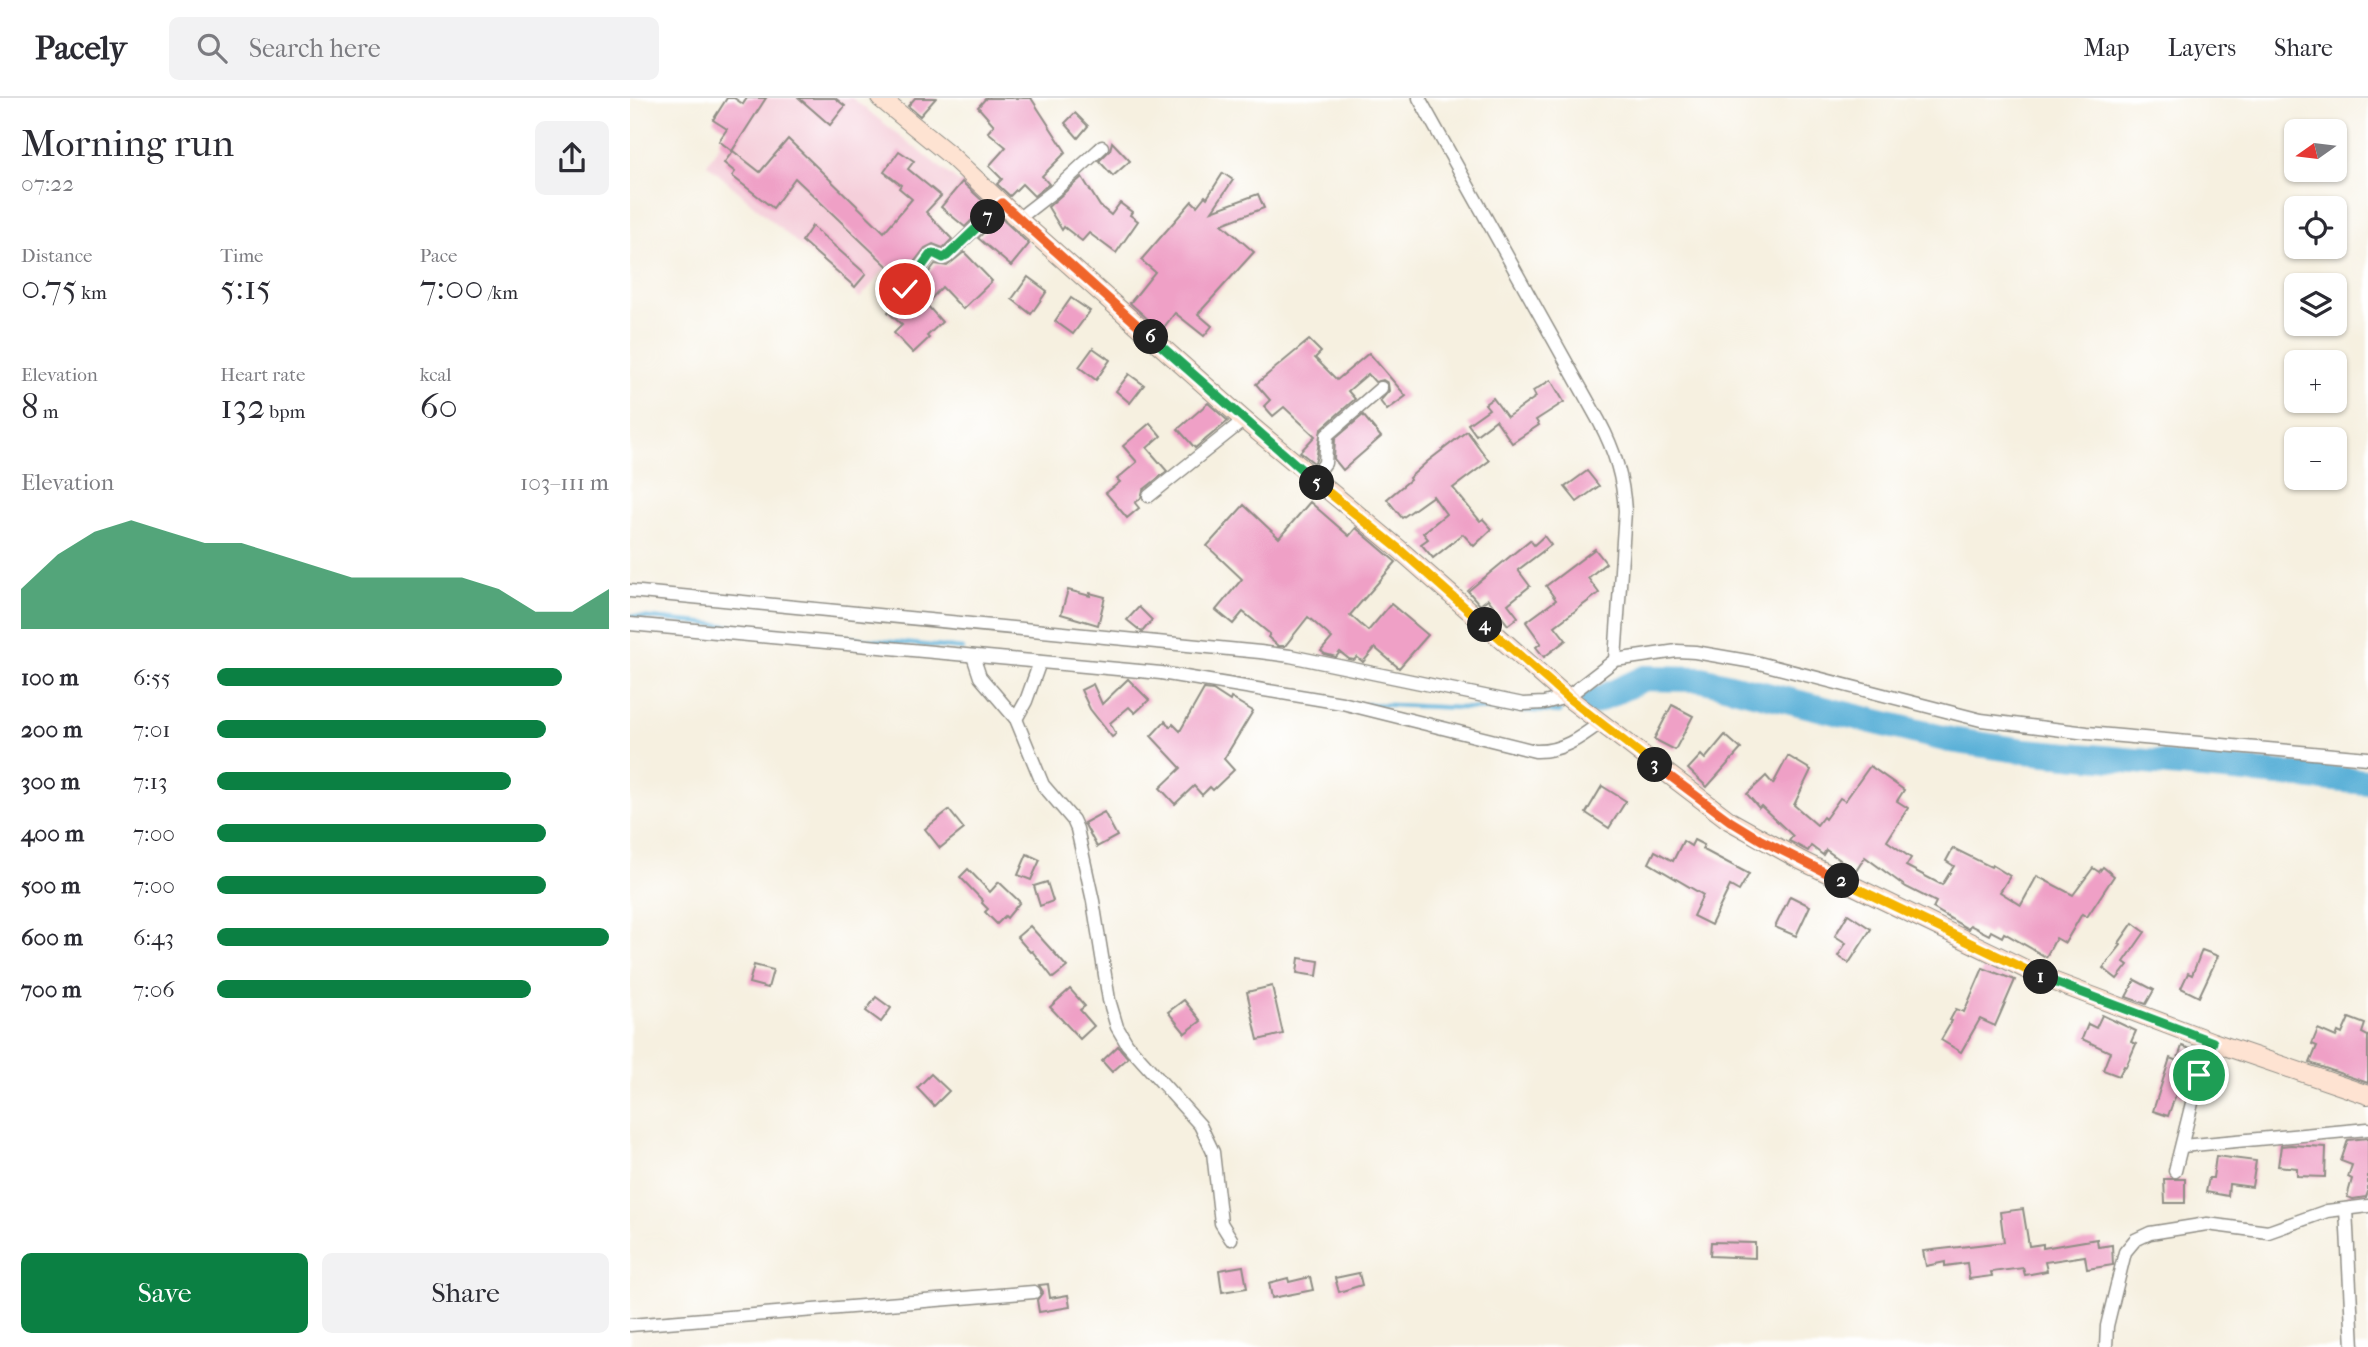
<!DOCTYPE html>
<meta charset="utf-8">
<style>
body{margin:0;font-family:"IM FELL French Canon",serif;background:#f2f2f3;color:#2b2b33;height:100vh;display:flex;flex-direction:column;font-size:26px;white-space:nowrap}
*{box-sizing:border-box;margin:0}
p{font-size:23px;color:#7c7c81}
.icon{flex:none;width:38px;height:38px;fill:none;stroke:currentColor;stroke-width:2;stroke-linecap:round;stroke-linejoin:round}
.map{position:relative;flex:1;overflow:hidden}
.panel{display:flex;flex-direction:column;background:#fff;width:630px}
.panel>*{flex:none}
.needle{width:46px;rotate:256deg}
.buttons{position:absolute;left:1654px;top:21px;display:grid;gap:14px}
.buttons a{display:grid;place-items:center;width:63px;height:63px;border-radius:10px;background:#fff;box-shadow:0 2px 5px #0004;font-size:35px}
.pin{position:absolute;display:grid;place-items:center;width:60px;height:60px;color:#fff;margin:-30px;border:4px solid #fff;border-radius:50%;box-shadow:0 2px 7px #0007}
.km{position:absolute;width:35px;height:35px;margin:-18px;border-radius:50%;background:#222;color:#fff;font-size:19px;line-height:35px;text-align:center}
.round{display:grid;place-items:center;flex:none;width:74px;height:74px;border-radius:10px;background:#f2f2f3}
.overview{display:flex;align-items:center;justify-content:space-between;height:119px;padding:0 21px}
h1{font-size:38px;font-weight:600;line-height:52px}
.metrics{display:grid;grid-template-columns:repeat(3,1fr);gap:10px;height:119px;padding:7px 21px}
.metrics div{display:grid;align-content:center}
.metrics b{font-size:35px;font-weight:600}
.metrics small{font-size:19px;font-weight:400}
.metrics p{font-size:19px}
.chart{height:196px;padding:14px 21px}
.chart p{display:flex;justify-content:space-between}
.chart svg{width:100%;height:126px;margin-top:7px;fill:#0b8043;opacity:.7}
.button{display:flex;gap:14px;margin-top:auto;padding:14px 21px}
.button a{flex:1;height:80px;border-radius:10px;background:#0b8043;color:#fff;font-size:28px;font-weight:600;line-height:80px;text-align:center}
.button a+a{background:#f2f2f3;color:#2b2b33}
ul{padding:0 21px;list-style:none;font-size:23px}
li{display:grid;grid-template-columns:112px 84px 1fr;align-items:center;height:52px}
li i{height:18px;border-radius:9px;background:#0b8043}
header{display:flex;align-items:center;gap:42px;box-sizing:border-box;height:98px;padding:0 35px;background:#fff;border-bottom:2px solid #e1e1e2}
header strong{font-size:33px}
nav{display:flex;gap:38px;margin-inline-start:auto;font-size:24px}
.search{width:490px;height:63px;background:#f2f2f3;display:flex;align-items:center;gap:18px;box-sizing:border-box;padding:0 24px;border-radius:10px;color:#7c7c81;font-size:26px}
main{display:flex;flex:1;min-height:0}
.map>svg:first-child{display:block}
</style>
<header>
<strong>Pacely</strong>
<div class="search"><svg class="icon" aria-label="search" viewBox="0 0 24 24"><circle cx="10" cy="10" r="6"/><path d="M15 15l6 6"/></svg>Search here</div>
<nav><a>Map</a><a>Layers</a><a>Share</a></nav>
</header>
<main>
<section class="panel">
<div class="overview"><div><h1>Morning run</h1><p>07:22</p></div><a class="round"><svg class="icon" aria-label="share" viewBox="0 0 24 24"><path d="M12 15V3M7 8l5-5 5 5M5 13v7h14v-7"/></svg></a></div>
<div class="metrics">
<div><p>Distance</p><b>0.75<small> km</small></b></div>
<div><p>Time</p><b>5:15</b></div>
<div><p>Pace</p><b>7:00<small> /km</small></b></div>
</div>
<div class="metrics">
<div><p>Elevation</p><b>8<small> m</small></b></div>
<div><p>Heart rate</p><b>132<small> bpm</small></b></div>
<div><p>kcal</p><b>60</b></div>
</div>
<div class="chart"><p><span>Elevation</span>103–111 m</p>
<svg viewBox="0 0 160 44" preserveAspectRatio="none"><path d="M0 44V30L10 18L20 10L30 6L40 10L50 14L60 14L70 18L80 22L90 26L100 26L110 26L120 26L130 30L140 38L150 38L160 30V44z"/></svg>
</div>
<ul>
<li><b>100 m</b>6:55<i style="width:88%"></i></li>
<li><b>200 m</b>7:01<i style="width:84%"></i></li>
<li><b>300 m</b>7:13<i style="width:75%"></i></li>
<li><b>400 m</b>7:00<i style="width:84%"></i></li>
<li><b>500 m</b>7:00<i style="width:84%"></i></li>
<li><b>600 m</b>6:43<i style="width:100%"></i></li>
<li><b>700 m</b>7:06<i style="width:80%"></i></li>
</ul>
<div class="button"><a>Save</a><a>Share</a></div>
</section>
<div class="map">
<svg width="1738" height="1249" viewBox="0 0 1738 1249">
<rect width="100%" height="100%" fill="#fff"/>
<filter id="ink" filterUnits="userSpaceOnUse"><feTurbulence type="fractalNoise" baseFrequency=".0143" numOctaves="2"/><feDisplacementMap in="SourceGraphic" scale="14" xChannelSelector="R" yChannelSelector="G"/><feConvolveMatrix kernelMatrix="1 2 1 2 8 2 1 2 1" color-interpolation-filters="sRGB"/></filter>
<filter id="wash" filterUnits="userSpaceOnUse"><feTurbulence type="fractalNoise" baseFrequency=".00686" numOctaves="4" result="noise"/><feDisplacementMap in="SourceGraphic" scale="28" xChannelSelector="R" yChannelSelector="G"/><feGaussianBlur stdDeviation="1.57" result="paint"/><feColorMatrix in="noise" values="0 0 0 0 0 0 0 0 0 0 0 0 0 0 0 0 0 1.4 0 .05"/><feComposite in="paint" operator="in"/></filter>
<g filter="url(#wash)">
<rect width="100%" height="100%" fill="#f6f0e0"/>
<!-- built -->
<polygon fill="#f5cfda" points="119,0 222,0 330,85 230,200 77,66"/>
<g fill="none" stroke-linecap="round" stroke-linejoin="round">
<!-- stream -->
<g stroke="#5cb1d8" stroke-width="4.5">
<polyline points="0,518 333,551"/>
<polyline points="737,606 930,614"/>
</g>
<!-- river -->
<polyline stroke="#5cb1d8" stroke-width="26" points="963,604 1015,580 1071,581 1320,642 1395,653 1738,684"/>
</g>
<g id="blocks">
<!-- building -->
<g fill="#efa0c6">
<polygon points="97,0 104,0 113,6 117,0 136,0 102,53 89,43 97,31 83,22"/>
<polygon points="169,0 205,0 215,8 200,27"/>
<polygon points="285,0 306,0 290,18 278,8"/>
<polygon points="356,0 401,0 436,54 412,78 419,86 404,98 392,86 380,98 367,86 372,81 359,68 376,49 358,34 364,27 348,9"/>
<polygon points="445,15 458,28 448,40 435,25"/>
<polygon points="158,41 254,134 282,101 269,90 271,87 254,74 269,53 284,63 278,71 311,98 296,114 322,141 313,150 303,146 295,150 271,181 165,80 143,110 102,78 105,74 94,65 103,53 130,74"/>
<polygon points="482,44 500,63 483,78 469,63 480,52"/>
<polygon points="593,75 603,82 582,113 628,96 634,110 592,126 624,154 568,216 582,228 574,238 545,215 531,233 500,205 525,174 511,162 562,103 567,108 575,98 577,100"/>
<polygon points="452,79 470,108 481,117 490,105 502,114 500,117 508,123 486,155 459,135 452,143 434,129 432,132 418,109"/>
<polygon points="332,84 357,107 335,129 311,109"/>
<polygon points="370,119 399,146 381,168 348,140"/>
<polygon points="182,128 236,176 225,189 172,143"/>
<polygon points="334,154 362,183 333,211 312,189 296,206 312,224 297,238 299,240 283,255 264,235 272,227 258,214 264,208 261,206 269,197 275,200 282,197 305,166 317,168"/>
<polygon points="398,179 417,193 401,216 382,201"/>
<polygon points="441,200 460,213 443,236 425,223"/>
<polygon points="679,242 691,254 685,260 707,282 739,255 776,298 757,312 750,303 759,293 758,285 753,282 745,284 738,276 718,293 725,301 691,331 686,362 684,365 670,354 685,338 654,309 643,318 634,308 640,302 626,286"/>
<polygon points="463,250 480,262 466,282 449,269"/>
<polygon points="499,276 514,287 500,305 486,293"/>
<polygon points="921,282 934,304 906,322 909,327 882,345 866,322 846,337 838,326 859,311 855,306 863,300 877,319 906,299 903,293"/>
<polygon points="578,305 598,323 565,350 548,331"/>
<polygon points="733,317 751,339 713,372 704,361 705,341"/>
<polygon points="520,325 531,338 517,350 537,373 513,392 511,400 505,405 509,410 497,420 476,395 490,384 487,381 507,364 493,348"/>
<polygon points="837,333 859,363 823,390 850,423 853,421 862,431 844,448 833,436 803,460 791,446 798,441 793,435 816,416 803,398 772,420 757,401 780,382 779,380 798,363"/>
<polygon points="957,373 969,388 947,404 935,389"/>
<polygon points="680,404 719,438 726,430 766,464 720,517 738,533 761,506 798,537 769,570 745,550 733,564 727,559 724,562 719,561 710,554 706,559 695,556 691,553 702,540 678,519 655,548 648,548 638,539 640,536 613,514 603,526 586,512 612,481 577,448 614,407 649,440"/>
<polygon points="914,438 921,447 888,472 900,488 878,506 888,519 878,527 858,501 850,507 838,493 900,442 904,447"/>
<polygon points="965,451 976,465 958,480 969,495 925,528 936,542 914,559 906,549 911,545 896,524 926,502 916,488"/>
<polygon points="438,492 460,498 460,495 475,499 468,527 431,516"/>
<polygon points="509,509 522,522 512,534 497,522"/>
<polygon points="498,581 519,602 505,615 499,609 480,625 486,636 482,639 460,611 451,592 463,586 472,606"/>
<polygon points="574,591 583,592 600,603 601,600 623,613 594,661 604,672 583,692 580,689 572,697 564,688 545,706 530,690 551,670 521,638 535,623 540,629 543,626 550,633"/>
<polygon points="1042,607 1063,618 1045,652 1024,641"/>
<polygon points="1095,637 1111,651 1077,689 1058,671 1071,657 1075,661"/>
<polygon points="1158,658 1181,672 1164,707 1187,727 1193,719 1195,721 1210,700 1215,703 1240,668 1274,692 1267,703 1278,710 1257,743 1281,760 1276,768 1312,787 1324,768 1316,763 1323,750 1361,769 1362,767 1380,778 1370,794 1391,807 1407,778 1443,797 1463,770 1469,774 1473,769 1484,778 1457,819 1452,816 1435,845 1426,840 1416,859 1374,835 1372,839 1361,833 1359,837 1340,827 1338,831 1303,810 1306,804 1276,789 1235,759 1226,773 1196,752 1193,757 1181,748 1178,753 1159,743 1163,738 1131,708 1129,710 1117,696 1136,678 1143,686"/>
<polygon points="972,688 996,703 979,730 956,715"/>
<polygon points="319,712 334,731 310,750 295,731"/>
<polygon points="474,714 487,738 467,749 454,725"/>
<polygon points="1064,742 1074,747 1072,751 1119,776 1109,793 1100,788 1081,827 1063,818 1073,797 1019,765 1025,753 1043,763 1053,743 1061,748"/>
<polygon points="397,756 410,762 401,782 388,777"/>
<polygon points="338,771 360,794 369,784 390,804 377,820 375,818 367,826 355,814 358,811 352,805 353,803 330,779"/>
<polygon points="417,784 423,803 410,808 404,788"/>
<polygon points="1160,798 1180,808 1166,838 1145,829"/>
<polygon points="1218,816 1241,831 1219,865 1208,858 1216,845 1205,838"/>
<polygon points="1503,825 1515,834 1494,864 1498,867 1487,881 1473,870 1491,847 1489,845"/>
<polygon points="400,828 437,869 423,880 402,853 400,854 387,839"/>
<polygon points="1572,852 1588,858 1569,899 1551,890 1558,875 1562,877"/>
<polygon points="669,860 689,863 687,878 667,875"/>
<polygon points="124,867 143,872 138,890 119,885"/>
<polygon points="1353,870 1385,882 1365,928 1350,921 1331,954 1311,942 1322,923 1320,922 1326,911 1334,914"/>
<polygon points="1505,882 1524,892 1516,906 1496,899"/>
<polygon points="642,888 653,936 628,942 617,894"/>
<polygon points="440,891 455,908 450,912 464,928 450,941 420,909"/>
<polygon points="246,899 261,910 251,924 236,913"/>
<polygon points="554,902 571,923 555,935 538,914"/>
<polygon points="1472,917 1506,933 1501,944 1506,946 1496,969 1494,968 1489,978 1473,972 1480,954 1452,941 1458,926 1466,930"/>
<polygon points="1719,920 1735,926 1732,935 1738,938 1738,985 1680,965 1687,948 1682,946 1688,931 1706,939 1708,934 1712,936"/>
<polygon points="488,948 498,960 482,974 472,963"/>
<polygon points="1552,948 1569,954 1554,999 1546,996 1538,1018 1523,1013 1540,960 1547,963"/>
<polygon points="301,976 319,993 304,1008 287,990"/>
<polygon points="1738,1040 1738,1094 1736,1099 1723,1101 1717,1099 1722,1081 1718,1079 1722,1067 1711,1063 1718,1042"/>
<polygon points="1661,1047 1696,1049 1695,1079 1667,1078 1667,1070 1648,1068 1651,1048"/>
<polygon points="1586,1058 1626,1063 1622,1089 1599,1086 1598,1098 1576,1094 1579,1080 1583,1080"/>
<polygon points="1534,1081 1555,1081 1555,1105 1535,1105"/>
<polygon points="1393,1111 1399,1148 1413,1146 1413,1150 1467,1141 1468,1149 1482,1147 1483,1167 1457,1171 1455,1158 1415,1164 1417,1173 1395,1177 1393,1170 1361,1174 1362,1178 1339,1181 1337,1165 1315,1168 1315,1164 1296,1168 1293,1153 1374,1144 1370,1114"/>
<polygon points="1081,1144 1125,1145 1125,1160 1080,1158"/>
<polygon points="613,1168 617,1190 592,1194 589,1172"/>
<polygon points="729,1175 732,1187 709,1194 705,1180"/>
<polygon points="680,1179 683,1192 642,1200 639,1185 658,1180 659,1184"/>
<polygon points="418,1186 420,1200 438,1197 440,1209 409,1214 407,1202 413,1194 409,1187"/>
</g>
</g>
</g>
<g filter="url(#ink)">
<use href="#blocks" fill-opacity="0" stroke="#908e86" stroke-width="2"/>
<g fill="none" stroke-linecap="round" stroke-linejoin="round">
<!-- street casing -->
<g stroke="#908e86" stroke-width="15">
<g id="street">
<path d="M 789,0 L 969,323 C 985,353 993,380 995,413 L 985,562"/>
<polyline points="388,121 424,93 472,49"/>
<polyline points="275,191 300,157 303,155 313,160 317,158 372,105"/>
<polyline points="683,381 695,365 697,337 751,290"/>
<polyline points="519,398 614,322"/>
<polyline points="0,493 630,554 660,558 893,606 914,605 937,599 985,562 1047,553 1065,554 1129,565 1351,622 1457,635 1738,660"/>
<path d="M 0,526 L 531,575 L 712,605 L 905,653 C 931,654 950,640 970,625"/>
<polyline points="343,558 350,579 386,621 413,687 443,722 447,731 463,803 479,902 487,929 497,946 570,1027 583,1054 591,1125 601,1141"/>
<polyline points="386,621 396,603 410,564"/>
<polyline points="1552,1048 1738,1031"/>
<polyline points="1545,1073 1569,977 1583,944"/>
<polyline points="1716,1111 1723,1249"/>
<polyline points="0,1227 404,1194"/>
<polyline points="1476,1249 1477,1228 1495,1154 1505,1142 1520,1135 1577,1126 1638,1134 1697,1113 1738,1108"/>
</g>
</g>
<!-- secondary casing -->
<g stroke="#908e86" stroke-width="20">
<polyline id="secondary" points="250,0 320,57 388,121 614,322 769,451 937,599 1100,723 1170,762 1412,879 1583,944 1738,997"/>
</g>
<!-- street -->
<use href="#street" stroke="#fff" stroke-width="12"/>
<!-- secondary -->
<use href="#secondary" stroke="#fee3d2" stroke-width="18"/>
</g>
</g>
<g fill="none" stroke-linecap="round" stroke-linejoin="round" filter="url(#ink)">
<!-- split-1 casing -->
<g stroke="#fff" stroke-width="14">
<polyline id="split-1" points="1411,879 1583,944 1569,977"/>
</g>
<!-- split-2 casing -->
<g stroke="#fff" stroke-width="14">
<polyline id="split-2" points="1212,783 1411,879"/>
</g>
<!-- split-3 casing -->
<g stroke="#fff" stroke-width="14">
<polyline id="split-3" points="1025,667 1100,723 1131,742 1212,783"/>
</g>
<!-- split-4 casing -->
<g stroke="#fff" stroke-width="14">
<polyline id="split-4" points="855,527 937,599 1025,667"/>
</g>
<!-- split-5 casing -->
<g stroke="#fff" stroke-width="14">
<polyline id="split-5" points="687,385 769,451 855,527"/>
</g>
<!-- split-6 casing -->
<g stroke="#fff" stroke-width="14">
<polyline id="split-6" points="521,239 687,385"/>
</g>
<!-- split-7 casing -->
<g stroke="#fff" stroke-width="14">
<polyline id="split-7" points="358,119 372,105 521,239"/>
</g>
<!-- split-8 casing -->
<g stroke="#fff" stroke-width="14">
<polyline id="split-8" points="275,191 300,157 303,155 313,160 317,158 358,119"/>
</g>
<!-- split-1 -->
<use href="#split-1" stroke="#22a559" stroke-width="9"/>
<!-- split-2 -->
<use href="#split-2" stroke="#f5b400" stroke-width="9"/>
<!-- split-3 -->
<use href="#split-3" stroke="#f0652b" stroke-width="9"/>
<!-- split-4 -->
<use href="#split-4" stroke="#f5b400" stroke-width="9"/>
<!-- split-5 -->
<use href="#split-5" stroke="#f5b400" stroke-width="9"/>
<!-- split-6 -->
<use href="#split-6" stroke="#22a559" stroke-width="9"/>
<!-- split-7 -->
<use href="#split-7" stroke="#f0652b" stroke-width="9"/>
<!-- split-8 -->
<use href="#split-8" stroke="#22a559" stroke-width="9"/>
</g>
</svg>
<div class="buttons">
<a><svg class="needle" viewBox="-14 -14 28 28"><path d="M0-13l5 13h-10z" fill="#e53935"/><path d="M0 13l5-13h-10z" fill="#7c7c81"/></svg></a>
<a><svg class="icon" aria-label="locate" viewBox="0 0 24 24"><circle cx="12" cy="12" r="6"/><path d="M12 2v4M12 18v4M2 12h4M18 12h4"/></svg></a>
<a><svg class="icon" aria-label="layers" viewBox="0 0 24 24"><path d="M12 4l9 5-9 5-9-5zM3 14l9 5 9-5"/></svg></a>
<a>+</a>
<a>−</a>
</div>
<div class="pin" style="left:1569px;top:977px;background:#1e9e55"><svg class="icon" aria-label="arrive" viewBox="0 0 24 24"><path d="M6 21V4h12l-3 4 3 4H6"/></svg></div>
<div class="pin" style="left:275px;top:191px;background:#d93025"><svg class="icon" aria-label="check" viewBox="0 0 24 24"><path d="M5 12l5 5 9-10"/></svg></div>
<b class="km" style="left:1411px;top:879px">1</b>
<b class="km" style="left:1212px;top:783px">2</b>
<b class="km" style="left:1025px;top:667px">3</b>
<b class="km" style="left:855px;top:527px">4</b>
<b class="km" style="left:687px;top:385px">5</b>
<b class="km" style="left:521px;top:239px">6</b>
<b class="km" style="left:358px;top:119px">7</b>
</div>
</main>
